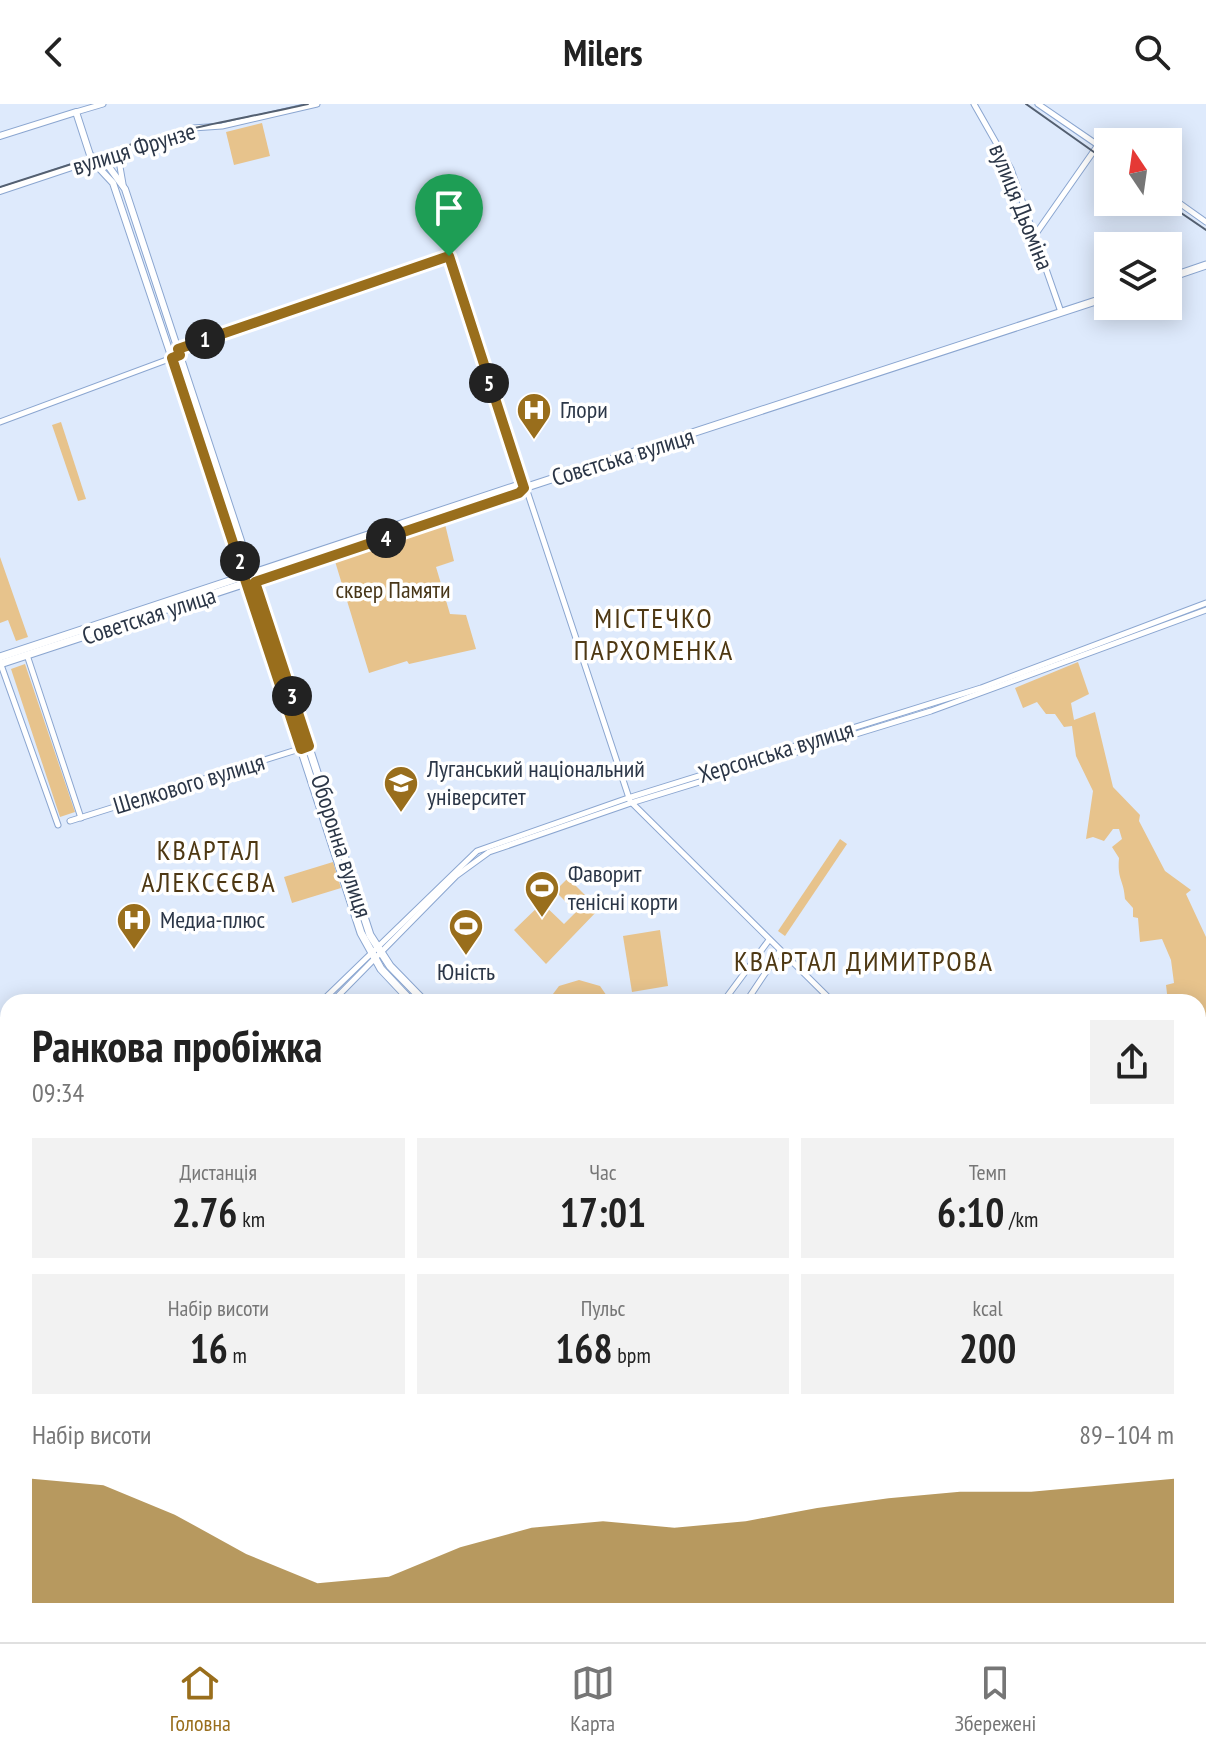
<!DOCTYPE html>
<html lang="uk">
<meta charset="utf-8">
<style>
body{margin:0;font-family:"PT Sans Narrow",sans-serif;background:#f2f2f2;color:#222;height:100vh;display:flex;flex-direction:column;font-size:30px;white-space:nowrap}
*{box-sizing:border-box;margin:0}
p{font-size:26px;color:#767676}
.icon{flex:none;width:44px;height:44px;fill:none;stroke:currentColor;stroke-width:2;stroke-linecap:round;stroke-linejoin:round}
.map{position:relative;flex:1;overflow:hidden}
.panel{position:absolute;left:0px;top:890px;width:1206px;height:648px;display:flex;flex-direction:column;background:#fff;border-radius:24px 24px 0 0;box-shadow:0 4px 20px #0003}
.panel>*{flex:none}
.needle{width:52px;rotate:347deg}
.tools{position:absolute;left:1094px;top:24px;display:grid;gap:16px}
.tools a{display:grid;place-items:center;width:88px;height:88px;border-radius:0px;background:#fff;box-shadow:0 4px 20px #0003;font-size:40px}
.pin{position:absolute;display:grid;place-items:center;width:68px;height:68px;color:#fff;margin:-82px -34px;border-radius:50% 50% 50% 0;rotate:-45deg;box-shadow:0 0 8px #0007}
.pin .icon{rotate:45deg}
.km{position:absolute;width:40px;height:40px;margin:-20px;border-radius:50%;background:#222;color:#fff;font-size:22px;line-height:40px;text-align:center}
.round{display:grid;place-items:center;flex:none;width:84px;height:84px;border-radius:0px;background:#f2f2f2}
.summary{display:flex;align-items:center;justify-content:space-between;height:136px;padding:0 32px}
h1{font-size:44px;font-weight:600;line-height:60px}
.figures{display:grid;grid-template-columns:repeat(3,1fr);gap:12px;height:136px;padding:8px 32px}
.figures div{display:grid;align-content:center;border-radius:0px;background:#f2f2f2;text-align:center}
.figures b{font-size:40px;font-weight:600}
.figures small{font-size:22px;font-weight:400}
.figures p{font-size:22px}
.chart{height:224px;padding:16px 32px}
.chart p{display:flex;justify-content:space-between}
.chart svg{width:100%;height:144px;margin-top:8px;fill:#996e1c;opacity:.7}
header{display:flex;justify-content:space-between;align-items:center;height:104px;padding:0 32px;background:#fff;font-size:36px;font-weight:600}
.menu{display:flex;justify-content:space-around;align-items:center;height:112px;border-top:2px solid #e0e0e0;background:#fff;font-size:22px;color:#767676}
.menu a{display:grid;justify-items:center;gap:4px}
.menu .current{color:#996e1c}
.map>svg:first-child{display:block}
</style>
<header><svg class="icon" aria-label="back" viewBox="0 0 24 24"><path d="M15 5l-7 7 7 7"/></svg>Milers<svg class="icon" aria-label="search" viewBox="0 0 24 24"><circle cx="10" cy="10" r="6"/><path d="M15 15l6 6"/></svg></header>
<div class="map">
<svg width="1206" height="1538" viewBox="0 0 1206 1538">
<rect width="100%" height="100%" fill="#deeafc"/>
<!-- green -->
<g fill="#e7c38c">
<polygon points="262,19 270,52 234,61 226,28"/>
<polygon points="61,318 86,395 78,397 52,321"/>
<polygon points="444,416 454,457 436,463 450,510 466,511 476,545 409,560 407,557 369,569 334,454"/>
<polygon points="0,453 28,533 16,537 8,516 0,519"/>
<path d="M 1078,558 L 1089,590 L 1071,599 L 1074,616 L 1095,608 L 1113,683 L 1140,711 L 1139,717 L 1165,767 L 1191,786 L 1186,790 L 1206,833 L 1206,917 L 1198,906 L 1198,898 L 1168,898 L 1166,881 L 1174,879 L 1171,856 L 1162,835 L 1140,838 L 1138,814 L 1133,813 L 1133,804 L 1125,795 C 1124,776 1117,776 1119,754 L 1112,743 L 1122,735 L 1119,725 L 1113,725 L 1104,737 L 1093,733 L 1086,735 L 1093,687 L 1076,652 L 1072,622 L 1064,623 L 1055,610 L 1046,610 L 1037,598 L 1023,604 L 1015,584 Z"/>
<polygon points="25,560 75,708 60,713 11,565"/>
<polygon points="840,735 847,740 785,832 778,827"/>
<polygon points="333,758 341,784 292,799 284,773"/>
<polygon points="568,774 599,805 546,860 514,826 542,799 564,820 576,808 555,787"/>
<polygon points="660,826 668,882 632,888 623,832"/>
<polygon points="579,876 600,882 611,898 547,898 559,882"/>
<polygon points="314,1530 504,1530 495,1538 307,1538 314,1536"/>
</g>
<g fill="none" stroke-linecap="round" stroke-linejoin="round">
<!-- tertiary casing -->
<g stroke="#8ba6d0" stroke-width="7">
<g id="tertiary">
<polyline points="974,0 1011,65 1061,208"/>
<polyline points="1038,0 1108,48"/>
<polyline points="76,8 103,0"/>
<polyline points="97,55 193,24 222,22 317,0"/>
<polyline points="123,80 119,57 127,45"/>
<polyline points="1168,91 1206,118"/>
<polyline points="1035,131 1098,41"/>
<polyline points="178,245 449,152 630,697 833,898"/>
<polyline points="0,318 180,251"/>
<polyline points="27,551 81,714"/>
<polyline points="0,558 58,721"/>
<polyline points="70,717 309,642"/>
<polyline points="321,898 477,747 628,694 981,584 1206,499"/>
<polyline points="332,898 456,772 489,748 631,699 931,607 1206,506"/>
<polyline points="723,898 769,836"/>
<polyline points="746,898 780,847"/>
<polyline points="0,1232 8,1224"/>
<polyline points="0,1242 8,1233"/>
<polyline points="0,1267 8,1274"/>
<polyline points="868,1530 877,1538"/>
<polyline points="90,1538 98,1530"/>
</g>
</g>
<!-- secondary casing -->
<g stroke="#8ba6d0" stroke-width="8">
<g id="secondary">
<polyline points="0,32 76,8 90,51 109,63 125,85 252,470"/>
<polyline points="80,60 99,64 113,79 245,472"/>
<polyline points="0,87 81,60"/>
<polyline points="1198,950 1206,947"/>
</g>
</g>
<!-- primary casing -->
<g stroke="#8ba6d0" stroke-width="9">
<g id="primary">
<polyline points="1168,174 1206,161"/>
<polyline points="254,475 370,831 390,862 425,898"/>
<polyline points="246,476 361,829 381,865 412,898"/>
<polyline points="0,553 516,382 524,384 1108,193"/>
<polyline points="0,560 519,389 524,384"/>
<polyline points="1068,1530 1077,1538"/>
<polyline points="1080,1530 1088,1538"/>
</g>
</g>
<!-- tertiary -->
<use href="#tertiary" stroke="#fff" stroke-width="5"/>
<!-- secondary -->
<use href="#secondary" stroke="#fff" stroke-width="6"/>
<!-- primary -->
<use href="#primary" stroke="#fff" stroke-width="7"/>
<!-- tram -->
<g stroke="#546071" stroke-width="2">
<polyline points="1026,0 1108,58"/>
<path d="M 126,42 C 186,23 247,14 308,0"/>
<polyline points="0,83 84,56"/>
<polyline points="1165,98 1206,126"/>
</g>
<!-- rail casing -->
<g stroke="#546071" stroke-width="5">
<g id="rail">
<polyline points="1026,1530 1035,1538"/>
<polyline points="16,1538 21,1530"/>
</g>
</g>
<!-- rail -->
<use href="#rail" stroke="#fff" stroke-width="2" stroke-dasharray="6" stroke-linecap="butt"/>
</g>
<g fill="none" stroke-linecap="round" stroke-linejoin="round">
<!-- route casing -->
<g stroke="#fff" stroke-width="16">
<polygon id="route" points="449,152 524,384 519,389 255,478 309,642 301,645 172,254 180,251 178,245"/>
</g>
<!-- route -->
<use href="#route" stroke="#996e1c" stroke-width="10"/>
</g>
<!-- icons -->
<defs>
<g id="hospital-pin" transform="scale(1.8)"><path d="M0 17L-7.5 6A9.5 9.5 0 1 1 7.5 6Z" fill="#996e1c" stroke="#fff"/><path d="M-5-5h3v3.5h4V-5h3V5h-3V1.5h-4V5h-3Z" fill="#fff"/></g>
<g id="university-pin" transform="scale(1.8)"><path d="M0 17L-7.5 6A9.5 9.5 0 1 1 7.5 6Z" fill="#996e1c" stroke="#fff"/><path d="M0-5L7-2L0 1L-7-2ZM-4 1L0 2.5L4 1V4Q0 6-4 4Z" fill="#fff"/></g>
<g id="stadium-pin" transform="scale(1.8)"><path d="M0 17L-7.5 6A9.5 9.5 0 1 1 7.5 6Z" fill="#996e1c" stroke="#fff"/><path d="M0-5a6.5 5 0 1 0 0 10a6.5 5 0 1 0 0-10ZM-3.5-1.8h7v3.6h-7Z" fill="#fff"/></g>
</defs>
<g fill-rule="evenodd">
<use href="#hospital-pin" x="534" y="306"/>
<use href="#university-pin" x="401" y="679"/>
<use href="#stadium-pin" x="542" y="784"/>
<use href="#hospital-pin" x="134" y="816"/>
<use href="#stadium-pin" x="466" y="822"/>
</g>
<g text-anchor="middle" stroke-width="7" stroke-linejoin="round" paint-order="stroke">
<!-- street labels -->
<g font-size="24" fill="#2b3647" stroke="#fff">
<text transform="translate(134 45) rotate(-17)" y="8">вулиця Фрунзе</text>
<text transform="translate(1021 103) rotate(68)" y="8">вулиця Дьоміна</text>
<text transform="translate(623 353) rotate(-17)" y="8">Совєтська вулиця</text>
<text transform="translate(149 512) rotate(-18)" y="8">Советская улица</text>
<text transform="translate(776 648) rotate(-17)" y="8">Херсонська вулиця</text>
<text transform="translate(189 680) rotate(-17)" y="8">Шелкового вулиця</text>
<text transform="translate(341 742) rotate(72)" y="8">Оборонна вулиця</text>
</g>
<!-- poi labels -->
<g font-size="24" fill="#2b3647" stroke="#fff" text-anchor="start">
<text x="560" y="314">Глори</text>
<text x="427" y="673">Луганський національний<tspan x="427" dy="28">університет</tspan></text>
<text x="568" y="778">Фаворит<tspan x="568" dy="28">тенісні корти</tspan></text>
<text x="160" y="824">Медиа-плюс</text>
<text x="466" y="876" text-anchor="middle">Юність</text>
</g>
<!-- park labels -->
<g font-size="24" fill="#483618" stroke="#fff">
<text x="393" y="494">сквер Памяти</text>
</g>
<!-- quarter labels -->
<g font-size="28" letter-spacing="2" fill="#4e3813" stroke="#fff">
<text x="654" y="524">МІСТЕЧКО<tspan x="654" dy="32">ПАРХОМЕНКА</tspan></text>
<text x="209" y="756">КВАРТАЛ<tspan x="209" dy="32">АЛЕКСЄЄВА</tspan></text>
<text x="864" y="867">КВАРТАЛ ДИМИТРОВА</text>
</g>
</g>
</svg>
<div class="tools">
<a><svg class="needle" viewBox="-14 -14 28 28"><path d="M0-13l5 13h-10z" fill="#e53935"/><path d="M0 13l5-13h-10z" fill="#767676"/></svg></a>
<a><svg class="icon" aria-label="layers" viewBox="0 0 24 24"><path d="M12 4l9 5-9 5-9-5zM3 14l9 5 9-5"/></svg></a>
</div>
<div class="pin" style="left:449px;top:152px;background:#1e9e55"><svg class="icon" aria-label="arrive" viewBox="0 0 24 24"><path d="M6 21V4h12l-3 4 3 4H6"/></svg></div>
<b class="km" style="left:205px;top:235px">1</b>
<b class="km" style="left:240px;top:457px">2</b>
<b class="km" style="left:292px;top:592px">3</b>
<b class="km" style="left:386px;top:434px">4</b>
<b class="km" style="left:489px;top:279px">5</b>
<section class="panel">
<div class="summary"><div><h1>Ранкова пробіжка</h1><p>09:34</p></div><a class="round"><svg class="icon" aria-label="share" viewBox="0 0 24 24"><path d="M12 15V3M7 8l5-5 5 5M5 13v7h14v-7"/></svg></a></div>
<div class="figures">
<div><p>Дистанція</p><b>2.76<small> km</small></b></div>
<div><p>Час</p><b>17:01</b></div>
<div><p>Темп</p><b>6:10<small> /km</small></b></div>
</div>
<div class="figures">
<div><p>Набір висоти</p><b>16<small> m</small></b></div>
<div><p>Пульс</p><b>168<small> bpm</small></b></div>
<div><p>kcal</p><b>200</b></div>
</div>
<div class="chart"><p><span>Набір висоти</span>89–104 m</p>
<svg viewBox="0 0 160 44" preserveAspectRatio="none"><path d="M0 44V6L10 8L20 17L30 29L40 38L50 36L60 27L70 21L80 19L90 21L100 19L110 15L120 12L130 10L140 10L150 8L160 6V44z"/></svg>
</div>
</section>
</div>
<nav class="menu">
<a class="current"><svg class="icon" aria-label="home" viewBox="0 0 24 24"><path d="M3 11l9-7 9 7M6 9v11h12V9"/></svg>Головна</a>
<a><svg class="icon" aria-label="map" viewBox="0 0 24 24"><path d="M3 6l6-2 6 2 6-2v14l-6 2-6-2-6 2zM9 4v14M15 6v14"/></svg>Карта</a>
<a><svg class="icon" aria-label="saved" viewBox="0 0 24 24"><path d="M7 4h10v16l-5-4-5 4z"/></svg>Збережені</a>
</nav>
